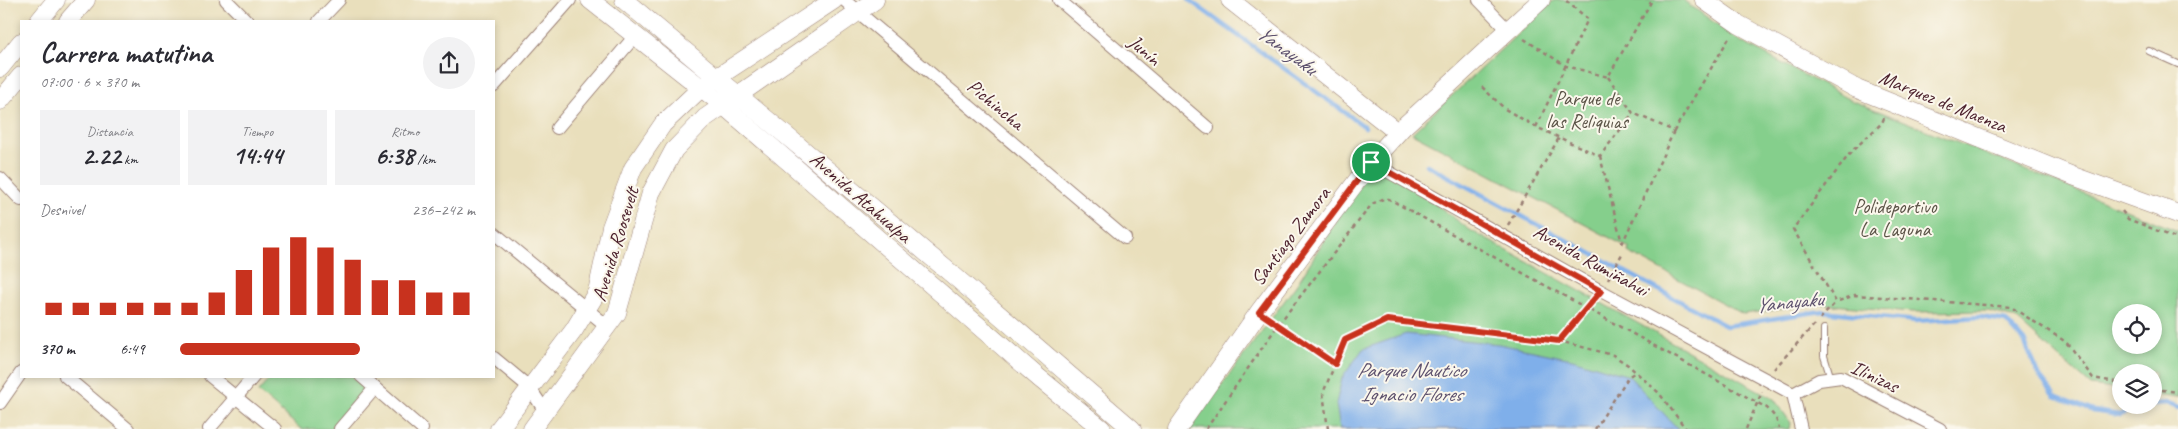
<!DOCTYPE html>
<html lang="es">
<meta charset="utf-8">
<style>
body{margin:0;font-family:Caveat,sans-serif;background:#f2f2f3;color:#2b2b33;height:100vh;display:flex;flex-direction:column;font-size:19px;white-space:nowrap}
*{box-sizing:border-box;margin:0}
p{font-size:16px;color:#7c7c81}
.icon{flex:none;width:28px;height:28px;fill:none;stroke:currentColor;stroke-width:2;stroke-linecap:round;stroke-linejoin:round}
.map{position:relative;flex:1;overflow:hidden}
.panel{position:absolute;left:20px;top:20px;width:475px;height:358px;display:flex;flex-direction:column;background:#fff;border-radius:0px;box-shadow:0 2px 8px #0003}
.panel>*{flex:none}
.buttons{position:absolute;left:2112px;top:304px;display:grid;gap:10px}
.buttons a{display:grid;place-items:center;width:50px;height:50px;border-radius:50%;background:#fff;box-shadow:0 2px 8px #0003;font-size:25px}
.pin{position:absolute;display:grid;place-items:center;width:42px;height:42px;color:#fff;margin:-21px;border:2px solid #fff;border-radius:50%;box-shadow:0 1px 5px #0007}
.round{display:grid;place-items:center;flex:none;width:52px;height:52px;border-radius:26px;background:#f2f2f3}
.headline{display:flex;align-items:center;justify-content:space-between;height:85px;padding:0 20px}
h1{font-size:28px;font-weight:700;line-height:38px}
.stats{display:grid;grid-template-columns:repeat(3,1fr);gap:8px;height:85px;padding:5px 20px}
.stats div{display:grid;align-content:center;border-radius:0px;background:#f2f2f3;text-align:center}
.stats b{font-size:25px;font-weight:700}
.stats small{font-size:14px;font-weight:400}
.stats p{font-size:14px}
.chart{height:140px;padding:10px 20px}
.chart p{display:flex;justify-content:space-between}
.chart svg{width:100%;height:90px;margin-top:5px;stroke:#c8321e;stroke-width:6}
ul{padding:0 20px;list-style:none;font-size:16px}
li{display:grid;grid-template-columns:80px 60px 1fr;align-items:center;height:38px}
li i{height:12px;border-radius:6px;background:#c8321e}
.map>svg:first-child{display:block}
</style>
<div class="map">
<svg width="2178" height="429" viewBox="0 0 2178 429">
<rect width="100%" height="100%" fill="#fbf7ec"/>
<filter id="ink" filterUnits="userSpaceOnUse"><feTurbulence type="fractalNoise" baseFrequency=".02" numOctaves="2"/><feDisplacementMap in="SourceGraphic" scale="10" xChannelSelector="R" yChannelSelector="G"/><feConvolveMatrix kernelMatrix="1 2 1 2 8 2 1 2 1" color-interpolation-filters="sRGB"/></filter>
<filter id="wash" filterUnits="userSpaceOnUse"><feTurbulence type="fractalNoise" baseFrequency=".0096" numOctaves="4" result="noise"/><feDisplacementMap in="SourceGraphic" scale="20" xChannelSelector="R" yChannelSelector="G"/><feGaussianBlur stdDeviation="1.12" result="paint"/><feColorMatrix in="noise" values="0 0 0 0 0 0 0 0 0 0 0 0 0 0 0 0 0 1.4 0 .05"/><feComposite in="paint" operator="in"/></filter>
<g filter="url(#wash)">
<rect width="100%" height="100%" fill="#e9dfbc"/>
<!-- green -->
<g fill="#85cf8c" stroke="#68775c" fill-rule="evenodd">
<path d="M 1554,0 L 1683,0 L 1740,41 L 1851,100 L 2178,231 L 2178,398 L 2154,395 L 2154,372 L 2121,372 L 2121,390 L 2091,386 L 2015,318 L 1988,311 L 1912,312 L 1821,304 L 1743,314 L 1628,252 L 1629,248 L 1412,133 ZM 2121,312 L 2154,312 L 2154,345 L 2121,345 Z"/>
<polygon points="1375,158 1470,230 1774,399 1791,423 1790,429 1189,429 1297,284"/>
<polygon points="272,376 352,376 365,388 330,429 301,429 258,392"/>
</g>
<!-- water -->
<polygon fill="#7fafea" stroke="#64678a" points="1406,334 1499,344 1572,359 1629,376 1678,429 1340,429 1336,404 1342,378 1363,349"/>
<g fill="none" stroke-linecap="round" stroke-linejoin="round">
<!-- stream -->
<g stroke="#7fafea" stroke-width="4.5">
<polyline points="1189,0 1365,127"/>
<polyline points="1427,165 1726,326 1822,311 1916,321 1980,317 2006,321 2024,341 2040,377 2055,396 2093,411 2120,415 2137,406 2148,405"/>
<polyline points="2154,404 2166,403 2178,408"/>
</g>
</g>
</g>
<g filter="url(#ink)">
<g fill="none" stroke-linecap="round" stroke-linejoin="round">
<!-- lane casing -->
<g stroke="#9a7f74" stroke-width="8">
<g id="lane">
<polyline points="2149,51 2178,64"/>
<polyline points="1824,329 1824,356 1831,379"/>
</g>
</g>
<!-- street casing -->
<g stroke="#9a7f74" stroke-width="14">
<g id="street">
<polyline points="226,0 247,21"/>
<polyline points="844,0 1125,238"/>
<polyline points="1059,0 1208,128"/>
<polyline points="1479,0 1508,30"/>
<polyline points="319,21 339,0"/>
<polyline points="494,86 570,0"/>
<polyline points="557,128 635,36"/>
<polyline points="1371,162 1601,291 1793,394"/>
<polyline points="0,178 21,200"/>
<polyline points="494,233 607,326"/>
<polyline points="494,358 529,387 545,411"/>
<polyline points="65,376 128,429"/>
<polyline points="210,376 275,429"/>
<polyline points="361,376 422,429"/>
<polyline points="1793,394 1819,380 1841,377 1940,429"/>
<polyline points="1793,394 1801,429"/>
<polyline points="0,403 21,373"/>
<polyline points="209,429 254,376"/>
<polyline points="340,429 375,388"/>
</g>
</g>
<!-- secondary casing -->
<g stroke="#9a7f74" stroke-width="19">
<g id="secondary">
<polyline points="590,0 723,105 1039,378 1102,429"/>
<polyline points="624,0 953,275 1132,429"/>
<polyline points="1230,0 1397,132"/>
<polyline points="1704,0 1738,24 1857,89 2073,176 2178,214"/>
<polyline points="39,21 56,0"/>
<polyline points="68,21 86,0"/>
<polyline points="0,68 21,42"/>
<polyline points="0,101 21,76"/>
<polyline points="499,429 574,330 597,292 611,227 633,168 663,124 701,88 834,0"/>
<polyline points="532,429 617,313 651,193 674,150 705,118 875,0"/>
<polyline points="1177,429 1259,312 1371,162 1403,127 1541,0"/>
</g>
</g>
<!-- path -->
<g stroke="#9a7f74" stroke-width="2.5" stroke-dasharray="4 4" stroke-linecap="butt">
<polyline points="1524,39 1566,66 1608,77 1651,2"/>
<polyline points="1608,77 1633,113 1674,131 1729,38"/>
<polyline points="1482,87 1505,109 1536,127 1600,156 1633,113"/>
<polyline points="1884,118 1882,123 1851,152 1793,229 1836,302 1855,295 2011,307 2066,342 2093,378 2121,383"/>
<polyline points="1536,127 1588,19 1565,0"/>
<polyline points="1600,156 1622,243"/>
<polyline points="2122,211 2128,219 2178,239"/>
<polyline points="1508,225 1559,138"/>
<polyline points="1622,244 1674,131"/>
<polyline points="1608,279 1622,254"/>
<polyline points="1820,319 1836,302"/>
<polyline points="1272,321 1335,364"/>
<polyline points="1559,341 1592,302"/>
<polyline points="1774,369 1814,325"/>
<polyline points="2154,389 2178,392"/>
<polyline points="1206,429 1278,325 1372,204 1383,199 1389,199 1767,408 1776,418 1779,429"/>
<polyline points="1328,429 1323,393 1345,340 1387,320 1559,341 1613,355 1628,365 1659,393 1686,429"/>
<polyline points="1595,429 1629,376 1636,372"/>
<polyline points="1746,429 1762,392"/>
</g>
<!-- lane -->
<use href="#lane" stroke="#fff" stroke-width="6"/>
<!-- street -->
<use href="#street" stroke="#fff" stroke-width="12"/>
<!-- secondary -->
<use href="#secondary" stroke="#fff" stroke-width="18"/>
</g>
</g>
<g fill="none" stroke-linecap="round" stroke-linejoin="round" filter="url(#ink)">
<!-- route casing -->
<g stroke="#fff" stroke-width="10">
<polygon id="route" points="1371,162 1601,291 1559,341 1387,320 1345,340 1335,364 1259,312"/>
</g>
<!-- route -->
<use href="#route" stroke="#c8321e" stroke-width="6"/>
</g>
<g text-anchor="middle" stroke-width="4" stroke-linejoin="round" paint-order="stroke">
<!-- street labels -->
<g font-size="20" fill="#4a1f2b" stroke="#fbf7ec">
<text transform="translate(1145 50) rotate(41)" y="7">Junín</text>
<text transform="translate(1943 101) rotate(22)" y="7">Marquez de Maenza</text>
<text transform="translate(996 104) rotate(40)" y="7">Pichincha</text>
<text transform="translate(861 197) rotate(41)" y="7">Avenida Atahualpa</text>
<text transform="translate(1290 236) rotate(-53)" y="7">Santiago Zamora</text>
<text transform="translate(615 244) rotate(-73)" y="7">Avenida Roosevelt</text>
<text transform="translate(1591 260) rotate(29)" y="7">Avenida Rumiñahui</text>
<text transform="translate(1875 376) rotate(25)" y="7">Ilinizas</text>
</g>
<!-- park labels -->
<g font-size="20" fill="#5c5448" stroke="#fbf7ec">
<text x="1587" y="105">Parque de<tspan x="1587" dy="23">las Reliquias</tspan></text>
<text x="1895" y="213">Polideportivo<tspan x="1895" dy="23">La Laguna</tspan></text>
</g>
<!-- water labels -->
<g font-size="21" font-style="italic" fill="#5d516e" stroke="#fbf7ec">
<text transform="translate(1287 50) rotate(36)" y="7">Yanayaku</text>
<text transform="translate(1789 302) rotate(-6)" y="7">Yanayaku</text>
<text x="1411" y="377">Parque Nautico<tspan x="1411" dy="24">Ignacio Flores</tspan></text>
</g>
</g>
</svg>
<div class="buttons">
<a><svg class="icon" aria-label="locate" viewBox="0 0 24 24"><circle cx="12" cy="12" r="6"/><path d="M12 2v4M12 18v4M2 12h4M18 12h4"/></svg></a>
<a><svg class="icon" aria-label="layers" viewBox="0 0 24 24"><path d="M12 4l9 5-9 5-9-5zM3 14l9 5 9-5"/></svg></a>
</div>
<div class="pin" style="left:1371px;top:162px;background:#1e9e55"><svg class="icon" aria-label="arrive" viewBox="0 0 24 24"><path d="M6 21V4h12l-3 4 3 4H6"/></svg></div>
<section class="panel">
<div class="headline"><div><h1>Carrera matutina</h1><p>07:00 · 6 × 370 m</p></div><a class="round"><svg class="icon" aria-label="share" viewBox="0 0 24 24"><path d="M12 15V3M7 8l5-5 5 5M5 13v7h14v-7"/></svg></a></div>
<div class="stats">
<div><p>Distancia</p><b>2.22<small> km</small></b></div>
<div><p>Tiempo</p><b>14:44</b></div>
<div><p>Ritmo</p><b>6:38<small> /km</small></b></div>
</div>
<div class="chart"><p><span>Desnivel</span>236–242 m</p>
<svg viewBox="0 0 160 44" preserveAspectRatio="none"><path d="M5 44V38M15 44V38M25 44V38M35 44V38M45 44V38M55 44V38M65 44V33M75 44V22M85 44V11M95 44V6M105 44V11M115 44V17M125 44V27M135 44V27M145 44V33M155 44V33"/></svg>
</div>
<ul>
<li><b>370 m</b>6:49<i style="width:61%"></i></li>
</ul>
</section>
</div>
